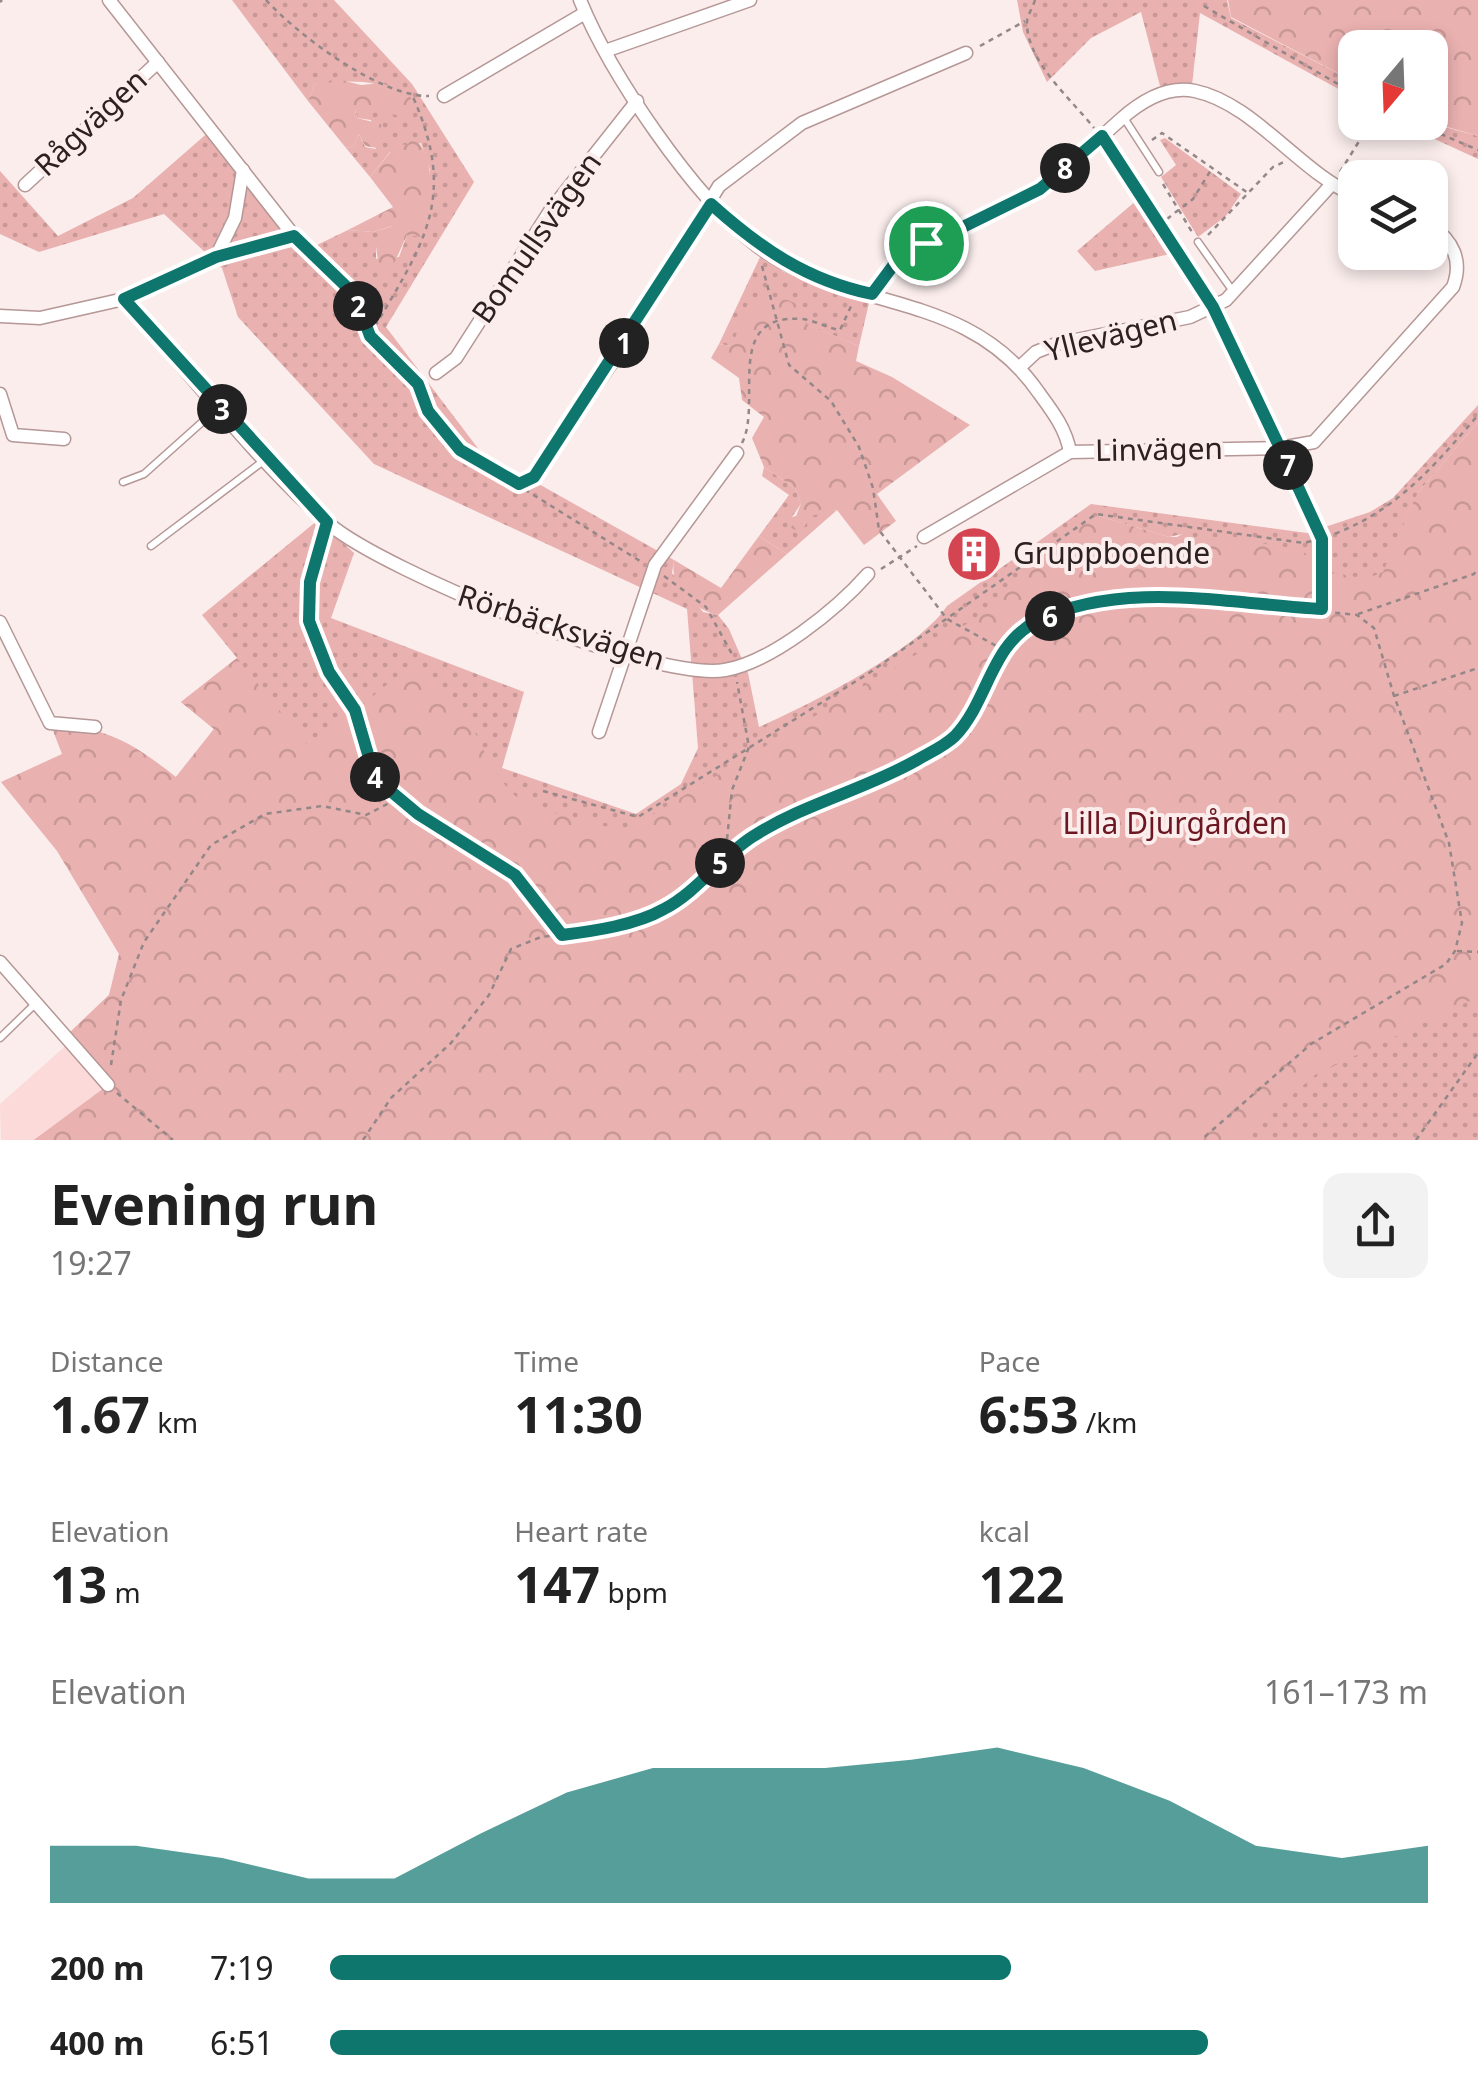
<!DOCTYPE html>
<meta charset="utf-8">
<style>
body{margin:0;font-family:"Noto Sans",sans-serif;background:#f2f2f2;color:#222;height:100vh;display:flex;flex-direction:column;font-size:38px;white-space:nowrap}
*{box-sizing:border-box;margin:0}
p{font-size:32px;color:#767676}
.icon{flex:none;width:55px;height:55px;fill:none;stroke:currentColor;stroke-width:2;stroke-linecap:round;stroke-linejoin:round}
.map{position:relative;height:1140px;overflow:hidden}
.side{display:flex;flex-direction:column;background:#fff;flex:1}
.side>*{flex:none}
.needle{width:65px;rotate:199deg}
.buttons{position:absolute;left:1338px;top:30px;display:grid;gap:20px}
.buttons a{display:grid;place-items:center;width:110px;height:110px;border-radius:20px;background:#fff;box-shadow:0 5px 15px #0003;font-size:50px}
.pin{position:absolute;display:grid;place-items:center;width:85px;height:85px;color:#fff;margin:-42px;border:5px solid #fff;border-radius:50%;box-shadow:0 2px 10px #0007}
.km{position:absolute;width:50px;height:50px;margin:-25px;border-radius:50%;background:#222;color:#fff;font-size:28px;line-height:50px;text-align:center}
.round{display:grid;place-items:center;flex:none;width:105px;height:105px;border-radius:20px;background:#f2f2f2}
.overview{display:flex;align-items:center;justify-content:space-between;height:170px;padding:0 50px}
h1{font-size:55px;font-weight:700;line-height:75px}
.stats{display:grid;grid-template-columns:repeat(3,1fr);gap:15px;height:170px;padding:10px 50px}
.stats div{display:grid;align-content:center}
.stats b{font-size:50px;font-weight:700}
.stats small{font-size:28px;font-weight:400}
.stats p{font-size:28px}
.chart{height:280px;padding:20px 50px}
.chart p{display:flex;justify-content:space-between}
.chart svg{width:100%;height:180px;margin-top:10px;fill:#0f766e;opacity:.7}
ul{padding:0 50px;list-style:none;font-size:32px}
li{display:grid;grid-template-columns:160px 120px 1fr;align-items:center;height:75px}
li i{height:25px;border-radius:12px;background:#0f766e}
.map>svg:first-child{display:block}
</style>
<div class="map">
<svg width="1478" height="1140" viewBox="0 0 1478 1140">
<defs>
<pattern id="grass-dots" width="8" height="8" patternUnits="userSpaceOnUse" patternTransform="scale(2.5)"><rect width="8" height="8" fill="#e9b1b0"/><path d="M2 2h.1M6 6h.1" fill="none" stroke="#c89897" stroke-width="1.8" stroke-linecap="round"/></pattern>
<pattern id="forest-crowns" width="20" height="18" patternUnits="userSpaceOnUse" patternTransform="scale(2.5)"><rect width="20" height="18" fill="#e9b1b0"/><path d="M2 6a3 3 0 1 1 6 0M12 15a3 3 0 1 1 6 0" fill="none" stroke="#c89897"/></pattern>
</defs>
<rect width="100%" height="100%" fill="#faedec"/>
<!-- built -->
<polygon fill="#fcdad9" points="70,1042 108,1085 34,1140 1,1140 0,1104"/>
<!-- grass -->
<g fill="url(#grass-dots)" fill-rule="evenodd">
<path d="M 232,0 L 334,0 L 412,84 L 474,182 L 386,327 L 480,451 L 674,560 L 672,573 L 703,612 L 718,615 L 729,629 L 748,673 L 759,727 C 809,705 918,650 947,606 L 1091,504 L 1307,533 L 1370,512 L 1393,498 L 1478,405 L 1478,422 L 1417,494 L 1478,449 L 1478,1140 L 34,1140 L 107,1086 L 65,1037 L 109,995 L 176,777 L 214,729 L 181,702 L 237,658 L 202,615 L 318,520 L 354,553 L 331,618 L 524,692 L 502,768 L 636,814 L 681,784 L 698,748 L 687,609 L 374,464 L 238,317 L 222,268 L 164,214 L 39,252 L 0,234 L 0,171 L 58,236 L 133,198 L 211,130 L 294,236 L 311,248 L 348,230 L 373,232 L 393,226 L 376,247 L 376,259 L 399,257 L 407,235 L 429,217 L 430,170 L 421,143 L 390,152 L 370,177 L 346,148 L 354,146 L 359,134 L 365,147 L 376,149 L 371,120 L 357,118 L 355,109 L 375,107 L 399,93 C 374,78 343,81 315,84 L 308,101 ZM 1099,516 L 1169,537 L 1182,534 L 1170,541 L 1061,545 Z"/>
<polygon points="1017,0 1227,0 1231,18 1355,82 1355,98 1200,13 1192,85 1160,86 1141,12 1091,38 1047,82 1023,32"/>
<polygon points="1400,123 1430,123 1478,136 1478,159"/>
<polygon points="1165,138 1241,194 1226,216 1198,237 1161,177 1176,165 1160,140"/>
<polygon points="1137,200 1170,254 1095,271 1077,251"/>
<polygon points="761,255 784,272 869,303 859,346 801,322 806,309 732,346 719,344"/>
<polygon points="764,467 795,488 801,504 792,517 837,510 787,554 759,536 789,495 762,476"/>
</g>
<!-- forest -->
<g fill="url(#forest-crowns)">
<polygon points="1228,0 1478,0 1478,136 1430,122 1430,48 1355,48 1355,82 1231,17"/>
<polygon points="337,79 361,85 382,83 410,96 415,109 411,121 375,107 364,112 355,110 357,118 381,124 383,149 365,146 359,134 354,146 346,148 308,101 315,84"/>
<path d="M 413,138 C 437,154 431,206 427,231 L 422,237 L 407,235 L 391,270 L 379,270 L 376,246 L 392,226 L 373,232 L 348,230 L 393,207 L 370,177 L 397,144 L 407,145 Z"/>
<polygon points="771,299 788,300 807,309 802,322 859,346 856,361 892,377 970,425 877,494 896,521 864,545 837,510 811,516 801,532 791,528 801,504 795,488 764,467 752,438 764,417 742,400 739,378 711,358 719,344 732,346 747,305"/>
<path d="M 1478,422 L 1478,997 L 1315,1075 L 1241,1140 L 34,1140 L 107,1086 L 65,1037 L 109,995 L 119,954 L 57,851 L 1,782 L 62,754 L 50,723 C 109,729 130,741 176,777 L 214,729 L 181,702 L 237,658 L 310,748 L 407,668 C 477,691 471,751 513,794 C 529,809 606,829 629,829 L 973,620 L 1067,540 L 1086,518 L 1099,516 L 1169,537 L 1224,537 L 1301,550 L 1326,571 L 1366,579 L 1383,572 L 1417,494 Z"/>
<path d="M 759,536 L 787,554 L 718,615 C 693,609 669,587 674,560 L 721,588 Z"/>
</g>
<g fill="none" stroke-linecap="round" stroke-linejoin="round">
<!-- lane casing -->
<g stroke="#b59796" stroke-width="9">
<g id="lane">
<polyline points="1124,118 1159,172"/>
<polyline points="1198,242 1232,290"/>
<polyline points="123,482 144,474 219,407"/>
<polyline points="151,546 266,459"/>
<polyline points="0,1038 35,1004"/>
</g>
</g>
<!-- street casing -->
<g stroke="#b59796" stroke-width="15">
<g id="street">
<polyline points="109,0 294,236 216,257 124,299"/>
<path d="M 580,0 C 610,74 693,196 756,245 C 847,314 966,287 1039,393 C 1053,412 1066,429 1070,452"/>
<polyline points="608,50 750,0"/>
<polyline points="444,96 585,13"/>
<polyline points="25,185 158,62"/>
<polyline points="216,257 235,218 243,170"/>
<path d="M 871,294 C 907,233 983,228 1038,190 C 1067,170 1093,144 1120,120 C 1140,102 1166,85 1195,91 C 1253,103 1300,172 1355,196"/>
<path d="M 0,316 L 40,318 L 124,299 C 190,373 254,458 329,524 C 386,572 654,682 725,670 C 772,662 837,609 868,574"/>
<polyline points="1021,366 1036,352 1056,344 1190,317 1226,300 1331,185"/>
<polyline points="436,373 456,358 550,211 637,101"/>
<polyline points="0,394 13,435 64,439"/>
<polyline points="541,464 611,364 719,186 802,123 966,53"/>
<path d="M 924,537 L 1070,452 L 1280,448 L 1314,442 L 1453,287 C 1463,261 1453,240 1430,225"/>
<polyline points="0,622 50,723 95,727"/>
<polyline points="599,732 655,565 737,453"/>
<polyline points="0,962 108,1085"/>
</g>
</g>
<!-- path -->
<g stroke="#948787" stroke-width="2.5" stroke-dasharray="5 5" stroke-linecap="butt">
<path d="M 266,0 C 298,35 380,97 429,96"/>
<path d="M 1035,0 C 1033,7 1027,16 1027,22 C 1026,61 1072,100 1094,128"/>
<polyline points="0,2 2,0"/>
<polyline points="1204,6 1355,94"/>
<polyline points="980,46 1025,21"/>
<polyline points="1413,122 1478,150"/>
<polyline points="1152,140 1162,133 1248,193"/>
<polyline points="1108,146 1205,295"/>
<polyline points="1340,172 1371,122"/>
<polyline points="1163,184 1192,232"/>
<polyline points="1159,225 1193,199 1211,170"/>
<polyline points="1208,235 1273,167 1284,162"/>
<polyline points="303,243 355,295 369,336 418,384 429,411 461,450 640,561"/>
<polyline points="762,266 789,365 831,401 859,447 873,488 879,530 947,619 1002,649"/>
<polyline points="1219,319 1273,433"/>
<path d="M 370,335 C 422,245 459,201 413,97"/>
<path d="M 742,443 C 763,403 722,313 802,319 C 814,320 827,328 840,330 L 853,302"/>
<polyline points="1285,459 1322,539 1322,608"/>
<polyline points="520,483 535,476"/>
<path d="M 321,538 C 305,584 306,628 329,672 C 336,685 348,696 355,710 C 365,731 363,766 380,782 C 438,837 520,860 561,934"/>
<polyline points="881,569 917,546"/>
<polyline points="664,576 706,607 732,654"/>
<polyline points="1358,614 1474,574 1478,568"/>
<polyline points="1394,696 1478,668"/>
<path d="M 543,791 L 638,817 L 869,673 L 1096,514 L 1304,543 C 1383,525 1427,475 1478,415"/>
<polyline points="725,859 732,790 749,747 737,682"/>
<polyline points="1457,951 1478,952"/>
<polyline points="111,1065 121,1000 144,942 211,845 265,814 322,806 366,815 399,798"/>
<polyline points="117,1093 173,1140"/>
<polyline points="363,1140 391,1098 451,1043 489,995 511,949 541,937 579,933 667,908 751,838 877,783 952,739 969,718 1003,649 1034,622 1067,609 1124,600 1202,599 1357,615 1374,628 1394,696 1449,843 1462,923 1455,951 1446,964 1311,1044 1201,1140"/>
<polyline points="1416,1140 1478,1053"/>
</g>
<!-- lane -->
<use href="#lane" stroke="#fff" stroke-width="6"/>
<!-- street -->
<use href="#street" stroke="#fff" stroke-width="12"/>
</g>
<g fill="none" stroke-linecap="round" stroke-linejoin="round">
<!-- route casing -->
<g stroke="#fff" stroke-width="20">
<path id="route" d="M 1102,136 L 1213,307 L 1280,448 L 1322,539 L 1322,609 C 1231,604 1122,579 1037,621 C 990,645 989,700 955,736 C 945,746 929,753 917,760 C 864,790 803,804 752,837 C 721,857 697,892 664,909 C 636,925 594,931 562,935 L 515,875 L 418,814 L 375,778 L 355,710 L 329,672 L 309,621 L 310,582 L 327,522 L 124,299 L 216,257 L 294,236 L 355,295 L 370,336 L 418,384 L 428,411 L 460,450 L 519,484 L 534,477 L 711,204 C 760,248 806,280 872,294 L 898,259 L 1040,189 Z"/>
</g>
<!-- route -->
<use href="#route" stroke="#0f766e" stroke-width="12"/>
</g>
<!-- icons -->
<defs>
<g id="building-disc" transform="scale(2.875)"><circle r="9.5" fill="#d54551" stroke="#faedec"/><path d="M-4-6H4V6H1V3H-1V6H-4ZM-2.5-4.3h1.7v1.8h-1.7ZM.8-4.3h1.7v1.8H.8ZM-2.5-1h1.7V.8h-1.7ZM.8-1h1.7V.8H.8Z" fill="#fff"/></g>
</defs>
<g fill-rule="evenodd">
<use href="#building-disc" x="974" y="554"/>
</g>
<g text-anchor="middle" stroke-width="8" stroke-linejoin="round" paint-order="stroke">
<!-- street labels -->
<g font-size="30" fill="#2c2020" stroke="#faedec">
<text transform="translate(91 123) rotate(-43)" y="10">Rågvägen</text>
<text transform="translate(537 238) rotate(-55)" y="10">Bomullsvägen</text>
<text transform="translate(1111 336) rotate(-14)" y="10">Yllevägen</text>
<text transform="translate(1159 450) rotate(-1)" y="10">Linvägen</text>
<text transform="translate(561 628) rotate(18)" y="10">Rörbäcksvägen</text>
</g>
<!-- poi labels -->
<g font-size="30" fill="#2c2020" stroke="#faedec" text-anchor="start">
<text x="1013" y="564">Gruppboende</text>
</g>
<!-- park labels -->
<g font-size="30" fill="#6b1620" stroke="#faedec">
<text x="1175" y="834">Lilla Djurgården</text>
</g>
</g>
</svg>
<div class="buttons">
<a><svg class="needle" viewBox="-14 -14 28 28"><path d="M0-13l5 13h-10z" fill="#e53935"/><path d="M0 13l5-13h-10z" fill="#767676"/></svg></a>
<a><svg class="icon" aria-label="layers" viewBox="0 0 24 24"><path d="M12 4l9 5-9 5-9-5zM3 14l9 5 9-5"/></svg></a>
</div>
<div class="pin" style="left:926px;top:243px;background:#1e9e55"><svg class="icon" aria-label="arrive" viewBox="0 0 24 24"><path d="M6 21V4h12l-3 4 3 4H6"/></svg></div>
<b class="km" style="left:624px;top:343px">1</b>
<b class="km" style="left:358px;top:306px">2</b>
<b class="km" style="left:222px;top:409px">3</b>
<b class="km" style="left:375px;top:777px">4</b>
<b class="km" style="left:720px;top:863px">5</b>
<b class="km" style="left:1050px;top:616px">6</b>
<b class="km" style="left:1288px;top:465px">7</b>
<b class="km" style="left:1065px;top:168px">8</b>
</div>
<section class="side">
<div class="overview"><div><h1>Evening run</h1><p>19:27</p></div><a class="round"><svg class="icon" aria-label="share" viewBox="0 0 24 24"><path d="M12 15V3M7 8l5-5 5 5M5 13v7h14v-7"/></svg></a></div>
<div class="stats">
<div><p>Distance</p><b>1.67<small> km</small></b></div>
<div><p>Time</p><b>11:30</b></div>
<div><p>Pace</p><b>6:53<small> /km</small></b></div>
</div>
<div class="stats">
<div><p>Elevation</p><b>13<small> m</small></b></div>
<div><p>Heart rate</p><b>147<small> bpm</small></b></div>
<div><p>kcal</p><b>122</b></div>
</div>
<div class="chart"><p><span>Elevation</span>161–173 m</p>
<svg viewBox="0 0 160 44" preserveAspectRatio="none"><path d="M0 44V30L10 30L20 33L30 38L40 38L50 27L60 17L70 11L80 11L90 11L100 9L110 6L120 11L130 19L140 30L150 33L160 30V44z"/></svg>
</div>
<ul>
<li><b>200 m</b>7:19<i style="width:62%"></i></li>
<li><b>400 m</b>6:51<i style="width:80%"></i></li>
</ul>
</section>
